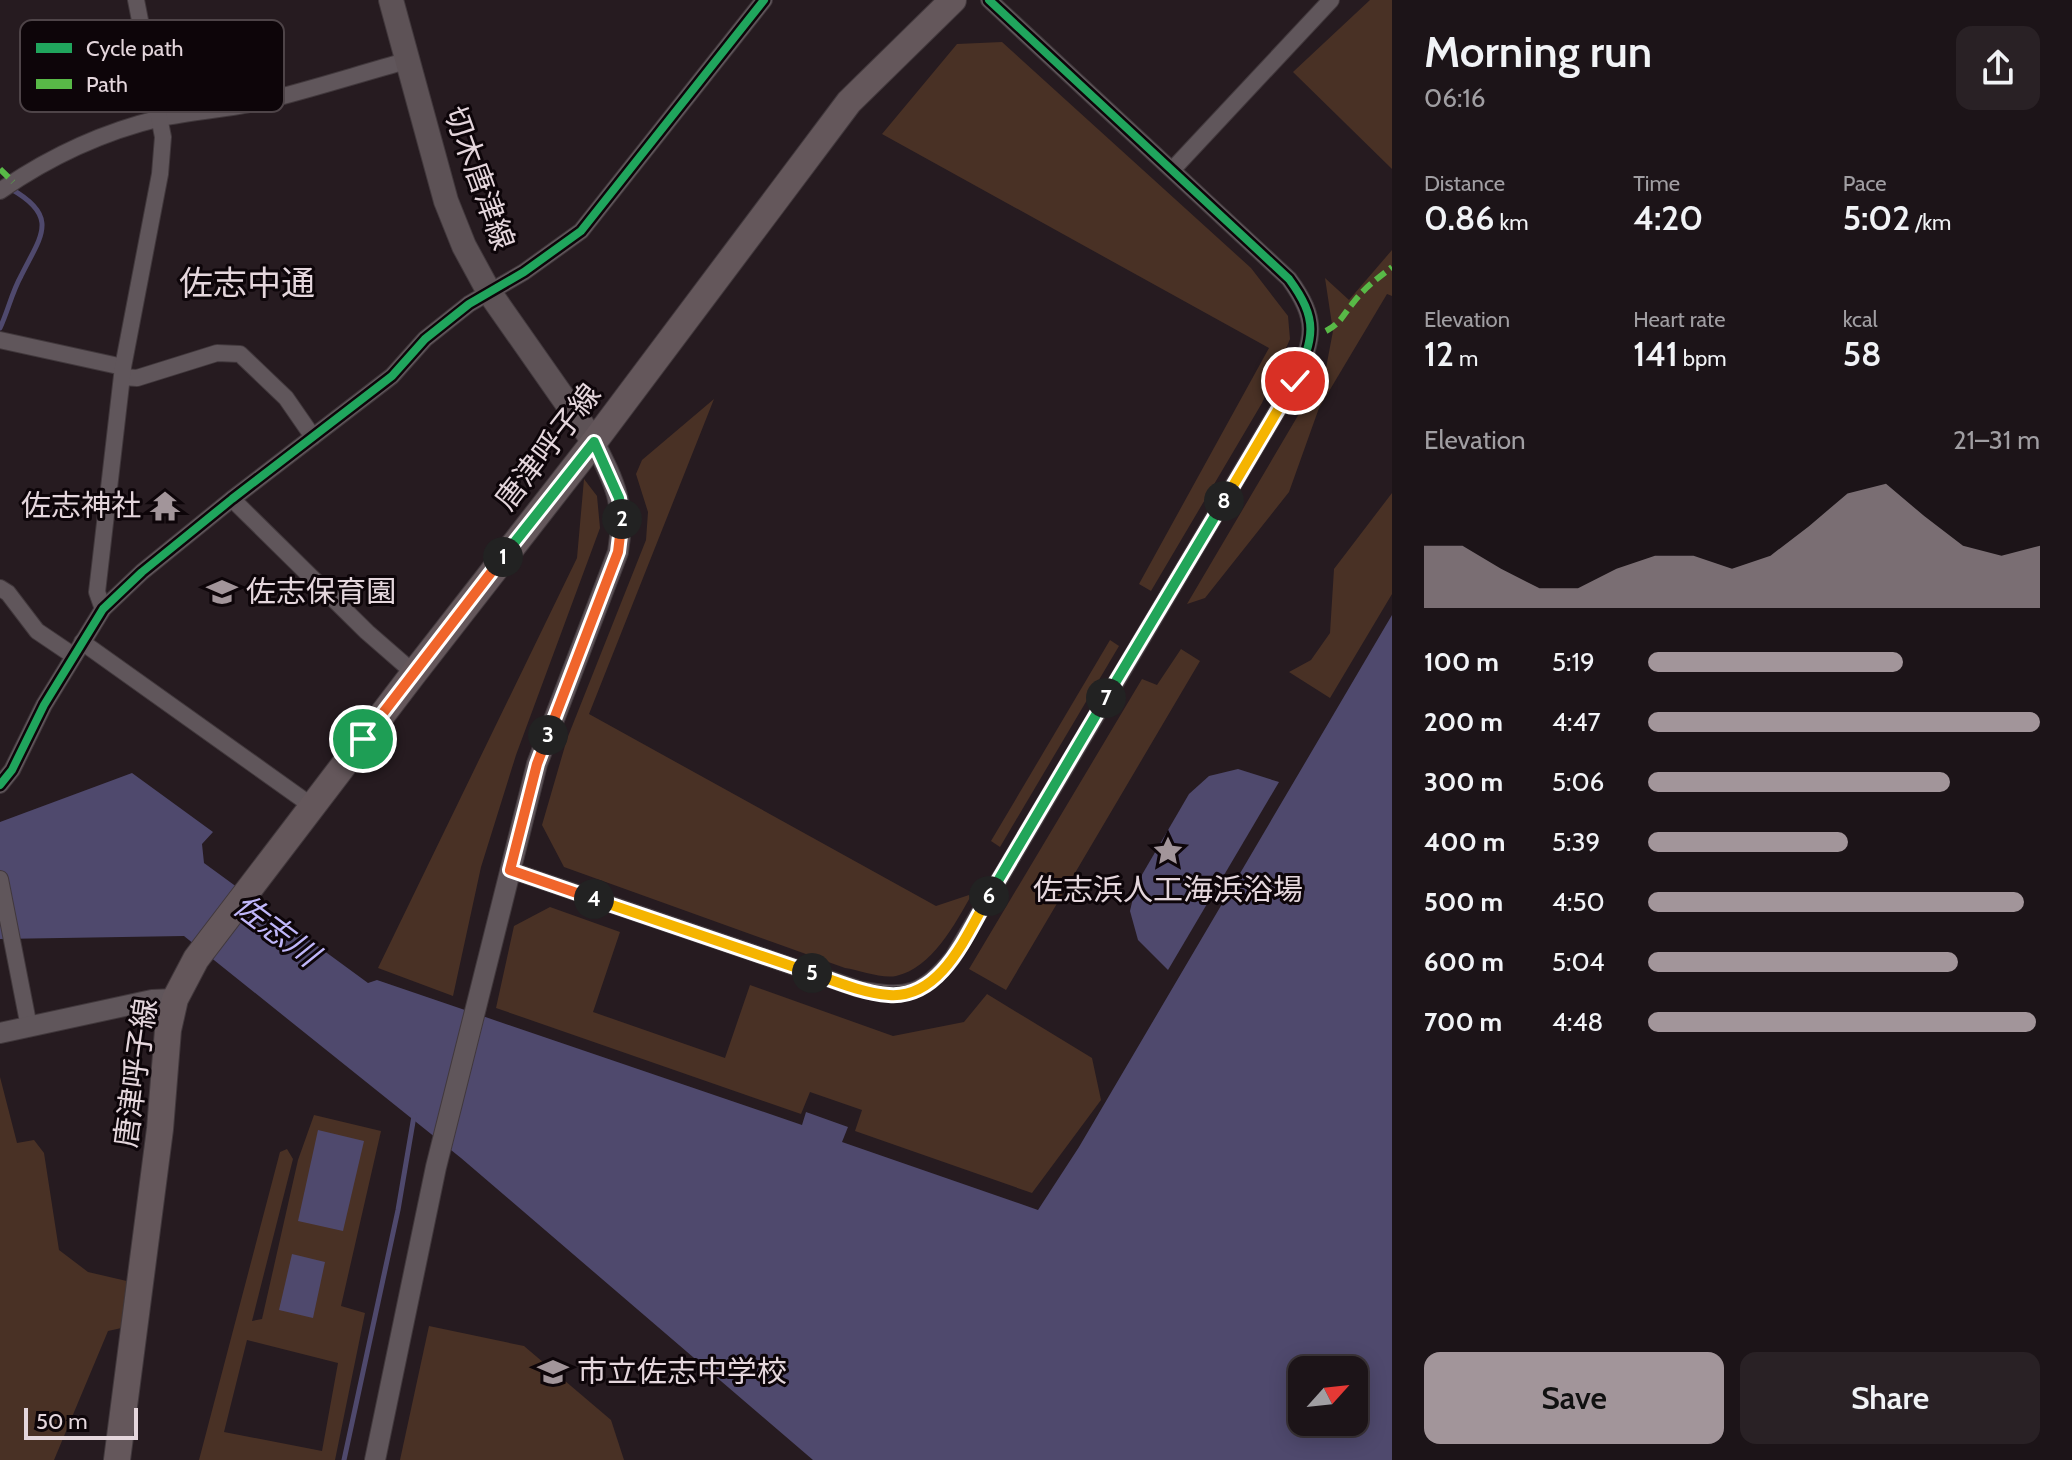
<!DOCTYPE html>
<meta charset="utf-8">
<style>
body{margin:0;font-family:Cabin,"Noto Sans JP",sans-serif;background:#292125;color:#f1f3f6;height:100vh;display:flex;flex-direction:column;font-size:30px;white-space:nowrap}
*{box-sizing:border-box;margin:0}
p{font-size:26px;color:#a09ea2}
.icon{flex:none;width:44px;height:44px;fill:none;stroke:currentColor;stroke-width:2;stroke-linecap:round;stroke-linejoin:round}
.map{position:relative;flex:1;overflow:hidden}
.sheet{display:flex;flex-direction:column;background:#1c1418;width:680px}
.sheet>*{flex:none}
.needle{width:52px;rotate:63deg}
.tools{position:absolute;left:1288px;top:1356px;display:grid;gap:16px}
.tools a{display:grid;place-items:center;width:80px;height:80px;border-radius:16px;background:#1c1418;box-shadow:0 4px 20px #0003,0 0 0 2px #3a3337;font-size:40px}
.scale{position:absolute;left:24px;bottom:20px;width:114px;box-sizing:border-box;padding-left:8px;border:4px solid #e4d6dc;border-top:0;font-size:22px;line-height:28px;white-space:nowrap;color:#e4d6dc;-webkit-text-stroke:6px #0d0509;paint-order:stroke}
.pin{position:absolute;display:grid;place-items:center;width:68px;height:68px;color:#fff;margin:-34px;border:4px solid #fff;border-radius:50%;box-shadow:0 2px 8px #0007}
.km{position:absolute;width:40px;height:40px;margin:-20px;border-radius:50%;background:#222;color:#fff;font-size:22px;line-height:40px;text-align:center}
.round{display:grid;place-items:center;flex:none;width:84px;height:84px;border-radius:16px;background:#292125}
.summary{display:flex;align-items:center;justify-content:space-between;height:136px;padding:0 32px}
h1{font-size:44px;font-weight:600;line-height:60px}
.stats{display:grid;grid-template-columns:repeat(3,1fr);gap:12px;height:136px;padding:8px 32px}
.stats div{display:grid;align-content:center}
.stats b{font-size:34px;font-weight:600}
.stats small{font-size:22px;font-weight:400}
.stats p{font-size:22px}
.chart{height:224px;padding:16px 32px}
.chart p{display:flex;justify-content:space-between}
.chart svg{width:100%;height:144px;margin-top:8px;fill:#a2959a;opacity:.7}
.cta{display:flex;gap:16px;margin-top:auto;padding:16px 32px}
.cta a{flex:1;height:92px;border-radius:16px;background:#a2959a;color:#111;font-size:32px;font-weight:600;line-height:92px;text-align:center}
.cta a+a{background:#292125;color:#f1f3f6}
ul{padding:0 32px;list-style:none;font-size:26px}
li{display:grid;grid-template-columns:128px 96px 1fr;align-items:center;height:60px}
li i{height:20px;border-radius:10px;background:#a2959a}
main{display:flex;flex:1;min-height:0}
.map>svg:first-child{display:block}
</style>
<main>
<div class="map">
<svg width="1392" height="1460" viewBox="0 0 1392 1460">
<rect width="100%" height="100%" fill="#261b20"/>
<!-- green -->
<g fill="#493125" fill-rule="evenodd">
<polygon points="1370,0 1392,0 1392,169 1293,72"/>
<polygon points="1002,42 1251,268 1288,316 1290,339 1262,403 1151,591 1139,584 1269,348 882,134 957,44"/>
<polygon points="1392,250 1392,296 1387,294 1319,408 1289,492 1205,598 1187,604 1326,368 1333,331 1325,278 1349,300"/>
<path d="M 714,399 L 589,714 L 936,906 L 972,894 C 955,924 932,968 896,976 C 882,979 859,970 845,968 L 564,867 L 542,825 L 567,739 L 646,540 L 648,512 L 636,474 L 642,460 Z"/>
<polygon points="584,479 597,496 600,528 516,755 481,867 453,996 378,968 577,558"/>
<polygon points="1392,493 1392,594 1330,698 1289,672 1311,660 1330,633 1334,569"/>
<polygon points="1110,640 1119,646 1000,847 991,841"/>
<polygon points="1181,649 1200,661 1006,990 969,969 1142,679 1157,685"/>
<polygon points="550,907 620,932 593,1012 725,1058 750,985 893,1036 964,1022 987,994 1092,1058 1101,1100 1032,1193 855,1131 862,1110 810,1092 801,1114 496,1008 514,926"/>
<polygon points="0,1077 17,1143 34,1140 44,1153 59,1250 88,1272 131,1282 126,1327 108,1331 54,1460 0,1460"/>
<path d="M 314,1115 L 381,1131 L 341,1306 L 365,1313 L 335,1460 L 199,1460 L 280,1152 L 287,1149 L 293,1159 L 252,1321 L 262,1319 L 298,1160 ZM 247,1340 L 338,1363 L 322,1451 L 224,1432 Z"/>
<polygon points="429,1326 524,1346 611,1420 624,1460 400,1460"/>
</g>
<!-- water -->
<g fill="#4f496d" fill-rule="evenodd">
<path d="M 1392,615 L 1392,1460 L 813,1460 L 461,1158 L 184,936 L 0,939 L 0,822 L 132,773 L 213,832 L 202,844 L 204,863 L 368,983 L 377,980 L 802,1125 L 806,1112 L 848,1127 L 842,1142 L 1038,1210 L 1079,1147 ZM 1302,1370 L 1354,1370 L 1354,1422 L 1302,1422 Z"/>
<polygon points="1238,769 1279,782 1168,970 1138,940 1130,911 1136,885 1189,794 1209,776"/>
<polygon points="318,1130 364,1141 343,1231 298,1221"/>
<polygon points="292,1254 325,1262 313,1318 279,1310"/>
</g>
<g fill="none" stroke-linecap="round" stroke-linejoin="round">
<!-- stream -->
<g stroke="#4f496d" stroke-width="5">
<path d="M 0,328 C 8,311 12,292 21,276 C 40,237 61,217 11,189"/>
<polyline points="344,1460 398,1210 414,1116"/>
</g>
<!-- minor casing -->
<g stroke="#41383c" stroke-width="18">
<g id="minor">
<polyline points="1173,169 1331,0"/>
<path d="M 0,191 C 49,157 102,132 161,118 C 195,111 230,109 264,101 C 312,89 359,74 406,61"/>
<polyline points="0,340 123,367"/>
<polyline points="122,377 137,378 217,353 240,354 286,398 313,437"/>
<polyline points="232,499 367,632 414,673"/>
<polyline points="0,588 8,593 37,631 74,656"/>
<polyline points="103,609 97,592 123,367 160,174 163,137 136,0"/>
<polyline points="82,642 312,806"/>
<polyline points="0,785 12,770 44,705 103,609 142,572 232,499 392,376 425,339 469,304 524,272 581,231 764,0"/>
<path d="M 510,870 L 859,989 C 906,998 923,995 953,957 L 1295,381 C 1314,337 1319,320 1289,279 L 989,0"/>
<polyline points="0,879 29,1027"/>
</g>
</g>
<!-- tertiary casing -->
<g stroke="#41383c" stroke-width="22">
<g id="tertiary">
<polyline points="0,1033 152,1000 175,999"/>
<path d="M 375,1460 L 436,1167 L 537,764 L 618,552 C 626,505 615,483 594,442"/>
</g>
</g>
<!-- secondary casing -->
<g stroke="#41383c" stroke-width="26">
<polyline id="secondary" points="391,0 446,201 464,246 489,292 594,442"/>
</g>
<!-- primary casing -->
<g stroke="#41383c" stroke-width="28">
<polyline id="primary" points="117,1460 160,1129 168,1030 175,999 196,959 414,673 594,442 849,102 953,0"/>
</g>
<!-- minor -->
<use href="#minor" stroke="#60565b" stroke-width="16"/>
<!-- tertiary -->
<use href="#tertiary" stroke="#60565b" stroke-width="20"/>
<!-- secondary -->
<use href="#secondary" stroke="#5d5256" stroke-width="24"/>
<!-- primary -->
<use href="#primary" stroke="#64575b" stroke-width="26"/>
<!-- quiet -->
<g stroke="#58b947" stroke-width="6" stroke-dasharray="12 6" stroke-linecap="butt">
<polyline points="0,169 13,182"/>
<path d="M 1326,331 C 1341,323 1343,315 1353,303 C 1364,288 1378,278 1392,267"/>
</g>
<!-- cycleway casing -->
<g stroke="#0d0509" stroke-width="13">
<g id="cycleway">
<polyline points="0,785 12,770 44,705 103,609 142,572 232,499 392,376 425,339 469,304 524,272 581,231 764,0"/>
<path d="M 510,870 L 859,989 C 906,998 923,995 953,957 L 1295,381 C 1314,337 1319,320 1289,279 L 989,0"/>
</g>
</g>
<!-- cycleway -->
<use href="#cycleway" stroke="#20a55d" stroke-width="8"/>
</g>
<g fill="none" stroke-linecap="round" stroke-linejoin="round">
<!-- split-1 casing -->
<g stroke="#fff" stroke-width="16">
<polyline id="split-1" points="363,739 503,557"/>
</g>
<!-- split-2 casing -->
<g stroke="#fff" stroke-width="16">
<polyline id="split-2" points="503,557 594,442 619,498 622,519"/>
</g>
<!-- split-3 casing -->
<g stroke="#fff" stroke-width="16">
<polyline id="split-3" points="548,735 618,552 622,519"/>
</g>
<!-- split-4 casing -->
<g stroke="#fff" stroke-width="16">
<polyline id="split-4" points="548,735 537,764 510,870 594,899"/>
</g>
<!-- split-5 casing -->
<g stroke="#fff" stroke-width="16">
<polyline id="split-5" points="594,899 812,973"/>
</g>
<!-- split-6 casing -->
<g stroke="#fff" stroke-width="16">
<path id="split-6" d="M 812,973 C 837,982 863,993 889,995 C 942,999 967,933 989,896"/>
</g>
<!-- split-7 casing -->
<g stroke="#fff" stroke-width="16">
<polyline id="split-7" points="989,896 1106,698"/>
</g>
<!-- split-8 casing -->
<g stroke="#fff" stroke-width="16">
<polyline id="split-8" points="1106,698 1224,501"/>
</g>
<!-- split-9 casing -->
<g stroke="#fff" stroke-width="16">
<polyline id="split-9" points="1224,501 1295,381"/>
</g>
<!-- split-1 -->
<use href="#split-1" stroke="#f0652b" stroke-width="10"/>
<!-- split-2 -->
<use href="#split-2" stroke="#22a559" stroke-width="10"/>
<!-- split-3 -->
<use href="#split-3" stroke="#f0652b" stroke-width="10"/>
<!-- split-4 -->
<use href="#split-4" stroke="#f0652b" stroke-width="10"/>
<!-- split-5 -->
<use href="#split-5" stroke="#f5b400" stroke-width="10"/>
<!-- split-6 -->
<use href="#split-6" stroke="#f5b400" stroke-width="10"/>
<!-- split-7 -->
<use href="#split-7" stroke="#22a559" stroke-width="10"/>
<!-- split-8 -->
<use href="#split-8" stroke="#22a559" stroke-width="10"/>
<!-- split-9 -->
<use href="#split-9" stroke="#f5b400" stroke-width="10"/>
</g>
<!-- icons -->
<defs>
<g id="temple-bare" transform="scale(2.4)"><path d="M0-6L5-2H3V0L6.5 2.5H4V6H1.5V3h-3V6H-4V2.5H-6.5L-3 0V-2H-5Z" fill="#a2959a" stroke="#0d0509" stroke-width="2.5" paint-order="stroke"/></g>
<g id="school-bare" transform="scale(2.4)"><path d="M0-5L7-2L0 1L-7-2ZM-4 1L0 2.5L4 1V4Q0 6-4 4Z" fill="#a2959a" stroke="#0d0509" stroke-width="2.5" paint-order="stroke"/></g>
<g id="sight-bare" transform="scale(2.4)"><path d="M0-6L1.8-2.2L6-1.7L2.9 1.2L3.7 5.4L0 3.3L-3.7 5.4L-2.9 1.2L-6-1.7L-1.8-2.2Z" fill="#a2959a" stroke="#0d0509" stroke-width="2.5" paint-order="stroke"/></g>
</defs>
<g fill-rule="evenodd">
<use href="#temple-bare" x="165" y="506"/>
<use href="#school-bare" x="222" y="592"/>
<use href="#sight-bare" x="1168" y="851"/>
<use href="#school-bare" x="553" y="1372"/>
</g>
<g text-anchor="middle" stroke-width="6" stroke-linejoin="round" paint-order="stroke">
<!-- street labels -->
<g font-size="30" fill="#e4d6dc" stroke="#0d0509">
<text transform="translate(479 178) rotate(70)" y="10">切木唐津線</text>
<text transform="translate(548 447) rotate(-52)" y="10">唐津呼子線</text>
<text transform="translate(136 1073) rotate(-82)" y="10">唐津呼子線</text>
</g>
<!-- poi labels -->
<g font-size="30" fill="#e4d6dc" stroke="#0d0509" text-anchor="start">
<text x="141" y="516" text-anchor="end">佐志神社</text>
<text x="246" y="602">佐志保育園</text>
<text x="1168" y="900" text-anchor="middle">佐志浜人工海浜浴場</text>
<text x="577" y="1382">市立佐志中学校</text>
</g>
<!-- water labels -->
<g font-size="32" font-style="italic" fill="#c0b7fa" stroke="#0d0509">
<text transform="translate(276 930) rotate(37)" y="11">佐志川</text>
</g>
<!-- quarter labels -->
<g font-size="34" fill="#e4d6dc" stroke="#0d0509">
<text x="247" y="295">佐志中通</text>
</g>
</g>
<!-- legend -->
<rect x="20" y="20" width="264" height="92" rx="12" fill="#0d0509" stroke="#4e4448" stroke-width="2"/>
<rect x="36" y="43" width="36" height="10" fill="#20a55d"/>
<rect x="36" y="79" width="36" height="10" fill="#58b947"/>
<g font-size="22" fill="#e4d6dc">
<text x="86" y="56">Cycle path</text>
<text x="86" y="92">Path</text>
</g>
</svg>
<div class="tools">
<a><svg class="needle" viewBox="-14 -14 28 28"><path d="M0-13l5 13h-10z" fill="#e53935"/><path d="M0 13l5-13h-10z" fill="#a09ea2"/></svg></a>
</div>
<div class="scale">50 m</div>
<div class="pin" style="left:363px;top:739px;background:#1e9e55"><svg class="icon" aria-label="arrive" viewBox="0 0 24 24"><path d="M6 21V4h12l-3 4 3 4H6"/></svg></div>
<div class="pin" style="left:1295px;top:381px;background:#d93025"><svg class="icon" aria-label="check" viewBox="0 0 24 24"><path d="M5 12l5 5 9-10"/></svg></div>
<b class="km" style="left:503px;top:557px">1</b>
<b class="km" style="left:622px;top:519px">2</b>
<b class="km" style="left:548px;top:735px">3</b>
<b class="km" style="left:594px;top:899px">4</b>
<b class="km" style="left:812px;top:973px">5</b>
<b class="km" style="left:989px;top:896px">6</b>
<b class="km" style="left:1106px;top:698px">7</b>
<b class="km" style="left:1224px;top:501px">8</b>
</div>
<section class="sheet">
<div class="summary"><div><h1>Morning run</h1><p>06:16</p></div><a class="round"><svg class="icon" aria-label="share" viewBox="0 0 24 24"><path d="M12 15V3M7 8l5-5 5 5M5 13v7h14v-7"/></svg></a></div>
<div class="stats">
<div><p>Distance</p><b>0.86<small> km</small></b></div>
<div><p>Time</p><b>4:20</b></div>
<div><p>Pace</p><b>5:02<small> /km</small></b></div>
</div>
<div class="stats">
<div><p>Elevation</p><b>12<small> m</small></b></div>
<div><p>Heart rate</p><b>141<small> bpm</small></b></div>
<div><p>kcal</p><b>58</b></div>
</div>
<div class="chart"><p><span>Elevation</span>21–31 m</p>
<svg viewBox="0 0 160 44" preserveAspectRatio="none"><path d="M0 44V25L10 25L20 32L30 38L40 38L50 32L60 28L70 28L80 32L90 28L100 19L110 9L120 6L130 16L140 25L150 28L160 25V44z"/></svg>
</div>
<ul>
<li><b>100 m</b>5:19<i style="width:65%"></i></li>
<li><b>200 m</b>4:47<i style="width:100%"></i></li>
<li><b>300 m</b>5:06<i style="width:77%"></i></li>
<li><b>400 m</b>5:39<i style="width:51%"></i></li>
<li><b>500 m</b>4:50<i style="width:96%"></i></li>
<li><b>600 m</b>5:04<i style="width:79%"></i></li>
<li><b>700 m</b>4:48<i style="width:99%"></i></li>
</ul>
<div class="cta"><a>Save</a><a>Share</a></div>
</section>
</main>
